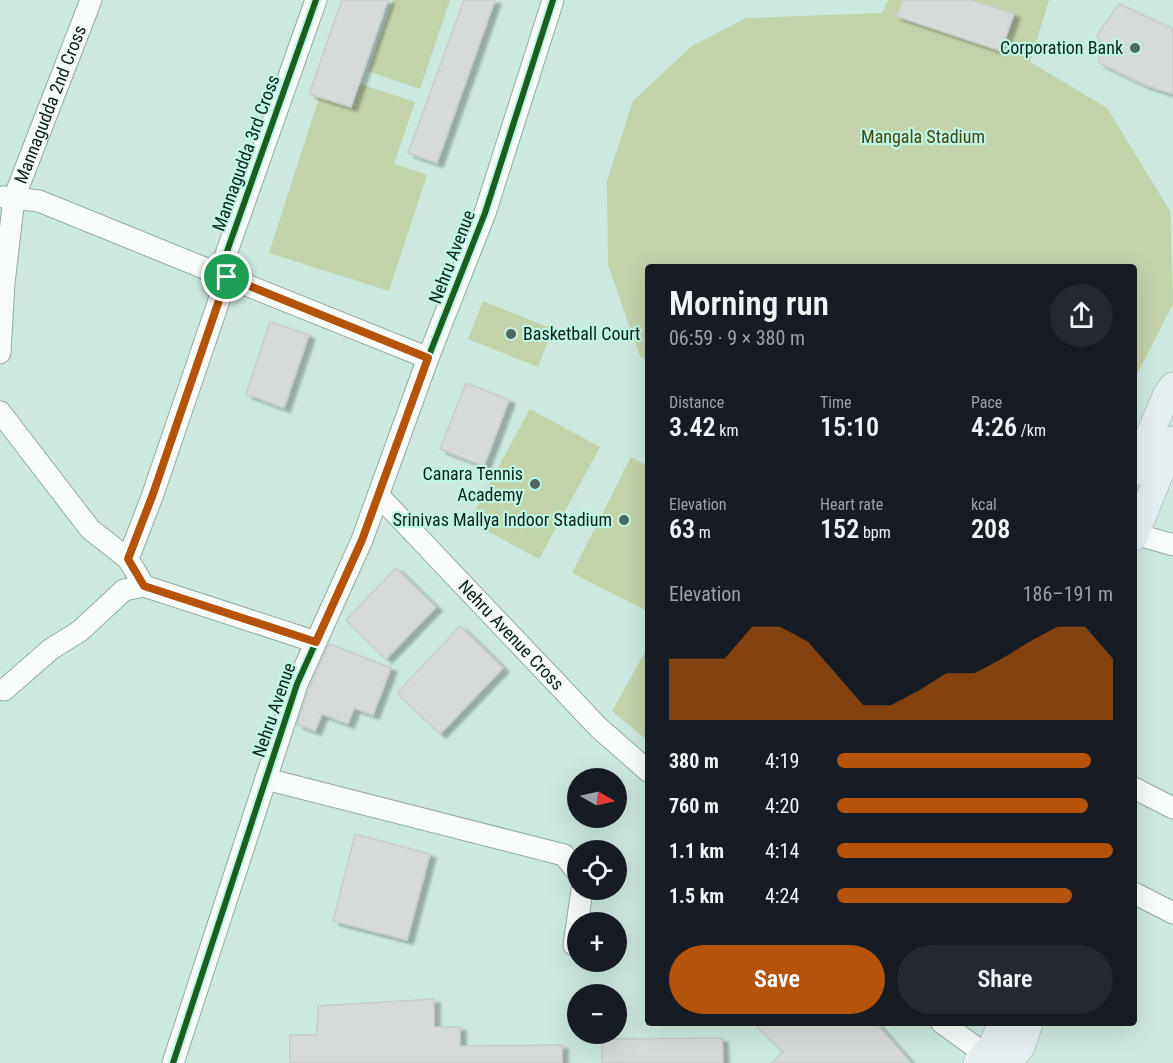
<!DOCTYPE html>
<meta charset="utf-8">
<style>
body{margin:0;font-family:"Roboto Condensed",sans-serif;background:#242831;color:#f1f3f6;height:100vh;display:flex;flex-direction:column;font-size:22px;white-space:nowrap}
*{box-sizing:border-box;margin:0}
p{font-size:20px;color:#9ea1a6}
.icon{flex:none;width:33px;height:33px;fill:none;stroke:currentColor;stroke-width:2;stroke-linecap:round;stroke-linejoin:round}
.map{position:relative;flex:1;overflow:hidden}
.side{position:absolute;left:645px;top:264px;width:492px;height:762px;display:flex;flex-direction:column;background:#171b24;border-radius:6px;box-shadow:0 6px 24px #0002}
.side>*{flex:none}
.needle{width:39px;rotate:99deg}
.buttons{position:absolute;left:567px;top:768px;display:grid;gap:12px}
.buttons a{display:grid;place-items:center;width:60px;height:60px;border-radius:50%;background:#171b24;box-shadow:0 6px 24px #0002;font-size:30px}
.pin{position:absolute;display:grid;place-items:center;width:51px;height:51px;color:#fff;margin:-26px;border:3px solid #fff;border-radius:50%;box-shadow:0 2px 6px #0007}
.round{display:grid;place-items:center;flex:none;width:63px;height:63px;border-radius:32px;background:#242831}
.headline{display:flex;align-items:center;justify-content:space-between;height:102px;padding:0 24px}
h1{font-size:33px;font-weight:600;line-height:45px}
.stats{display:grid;grid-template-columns:repeat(3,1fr);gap:9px;height:102px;padding:6px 24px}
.stats div{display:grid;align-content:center}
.stats b{font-size:26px;font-weight:600}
.stats small{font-size:16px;font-weight:400}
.stats p{font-size:16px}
.chart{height:168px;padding:12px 24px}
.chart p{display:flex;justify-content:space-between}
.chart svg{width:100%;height:108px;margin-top:6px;fill:#b45309;opacity:.7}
.cta{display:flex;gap:12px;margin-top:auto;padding:12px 24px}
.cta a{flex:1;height:69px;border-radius:36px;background:#b45309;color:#fff;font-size:24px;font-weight:600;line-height:69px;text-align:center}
.cta a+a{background:#242831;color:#f1f3f6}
ul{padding:0 24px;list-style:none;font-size:20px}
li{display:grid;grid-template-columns:96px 72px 1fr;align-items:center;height:45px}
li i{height:15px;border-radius:8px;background:#b45309}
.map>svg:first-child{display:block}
</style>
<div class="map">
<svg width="1173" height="1063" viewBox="0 0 1173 1063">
<defs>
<filter id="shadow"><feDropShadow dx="6" dy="4" stdDeviation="1.5" flood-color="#0004"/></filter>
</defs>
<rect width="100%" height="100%" fill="#cce9df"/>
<!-- green -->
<g fill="#c2d2a9">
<polygon points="393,0 450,0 420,89 368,71"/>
<polygon points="888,0 1049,0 1030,62 1107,108 1170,211 1173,304 1134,380 1134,267 648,267 648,362 640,356 608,265 607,181 633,101 692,46 746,18 882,13"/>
<polygon points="327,73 415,102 394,164 427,175 389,291 269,253"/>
<polygon points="483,301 553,329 538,367 468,339"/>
<polygon points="530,409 600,447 539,559 469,521"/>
<polygon points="631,457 648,466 648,603 645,610 572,573"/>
<polygon points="648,647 648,741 612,711"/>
</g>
<!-- building -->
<g fill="#d6dad9" stroke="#c9cccc" stroke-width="1.5" filter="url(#shadow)">
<polygon points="342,0 388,0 351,107 309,94"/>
<polygon points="464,0 495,0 437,163 408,153"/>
<polygon points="904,0 971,0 1014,14 1001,51 896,16"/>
<polygon points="1119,4 1173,29 1173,94 1145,85 1099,63 1099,57 1095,51 1100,40 1097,35"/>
<polygon points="270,322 309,335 284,408 246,394"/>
<polygon points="466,383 509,400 484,466 440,449"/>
<polygon points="396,568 436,607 386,659 346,620"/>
<polygon points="460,626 503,668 440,734 397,693"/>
<polygon points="329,644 391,668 373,715 354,708 348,724 322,714 315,731 297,724 309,689"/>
<polygon points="355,834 430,854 407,940 333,921"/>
<polygon points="434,999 434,1027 460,1027 460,1046 562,1045 562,1063 290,1063 290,1035 317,1035 318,1006"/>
<polygon points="753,1023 876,1023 911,1063 771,1063 783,1052"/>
<polygon points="722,1038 723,1063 602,1063 602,1039"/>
</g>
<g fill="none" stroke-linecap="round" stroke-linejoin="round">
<!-- minor casing -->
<g stroke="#94aaa3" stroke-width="23">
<g id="minor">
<polyline points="316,0 219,274 428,358"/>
<polyline points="3,197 39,201 219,274"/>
<polyline points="227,277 153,494 128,559 144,586 316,642"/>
<path id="s1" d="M 0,353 L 4,283 L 14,198 L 91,0"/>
<polyline points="0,412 90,529 128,559"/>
<path id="s2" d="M 379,496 L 599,728 L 648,771"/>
<polyline points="1135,534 1173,545"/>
<polyline points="4,690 51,649 80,631 124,590 144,586"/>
<polyline points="266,779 564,855 578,873"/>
<polyline points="1134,788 1173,808"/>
<polyline points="1134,893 1173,913"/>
<polyline points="574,945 582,890"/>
<polyline points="942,1023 985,1054"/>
<polyline points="173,1063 297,684 362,540 428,358 485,213 553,0"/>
</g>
</g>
<!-- major casing -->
<g stroke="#b8c6c2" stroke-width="29">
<g id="major">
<polyline points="1134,472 1167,394 1173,386"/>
<polyline points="1134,537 1173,440"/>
<polyline points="977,1063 992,1046 1002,1023"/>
<polyline points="1008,1063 1021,1047 1029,1023"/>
</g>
</g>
<!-- minor -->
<use href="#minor" stroke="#f7fcfa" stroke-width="21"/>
<!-- major -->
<use href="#major" stroke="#e5eff1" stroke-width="27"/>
<!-- cycleway casing -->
<g stroke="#bff6e3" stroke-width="10">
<g id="cycleway">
<polyline points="316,0 219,274 428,358"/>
<polyline points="173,1063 297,684 362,540 428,358 485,213 553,0"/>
</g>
</g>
<!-- cycleway -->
<use href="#cycleway" stroke="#1b5e20" stroke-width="6"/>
</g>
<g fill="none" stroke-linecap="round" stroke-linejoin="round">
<!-- route casing -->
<g stroke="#fff" stroke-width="12">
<polygon id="route" points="227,277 428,358 362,540 316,642 144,586 128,559 153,494"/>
</g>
<!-- route -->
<use href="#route" stroke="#b45309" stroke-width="8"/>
</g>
<!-- markers -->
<g fill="#4f6760" stroke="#bff6e3" stroke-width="2">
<circle cx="1135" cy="48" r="6"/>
<circle cx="511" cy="334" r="6"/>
<circle cx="535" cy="484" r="6"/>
<circle cx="624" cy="520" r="6"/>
</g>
<g text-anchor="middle" stroke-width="4.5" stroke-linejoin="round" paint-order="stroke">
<!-- poi labels -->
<g font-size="18" fill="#0c211b" stroke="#bff6e3" text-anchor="end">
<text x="1123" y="54">Corporation Bank</text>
<text x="523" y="340" text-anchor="start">Basketball Court</text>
<text x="523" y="480">Canara Tennis<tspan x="523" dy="21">Academy</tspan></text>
<text x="612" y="526">Srinivas Mallya Indoor Stadium</text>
</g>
<!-- street labels -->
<g font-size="18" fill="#0c211b" stroke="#bff6e3">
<text dy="6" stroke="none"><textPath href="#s1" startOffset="256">Mannagudda 2nd Cross</textPath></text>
<text transform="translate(246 153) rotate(-70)" y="6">Mannagudda 3rd Cross</text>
<text transform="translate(452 257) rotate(-69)" y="6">Nehru Avenue</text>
<text dy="6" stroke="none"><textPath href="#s2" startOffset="192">Nehru Avenue Cross</textPath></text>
<text transform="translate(274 710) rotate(-71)" y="6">Nehru Avenue</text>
</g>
<!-- park labels -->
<g font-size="18" fill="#42450c" stroke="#bff6e3">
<text x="923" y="143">Mangala Stadium</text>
</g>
</g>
</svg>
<div class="buttons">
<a><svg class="needle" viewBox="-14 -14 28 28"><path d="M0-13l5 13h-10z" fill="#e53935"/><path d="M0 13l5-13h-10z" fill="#9ea1a6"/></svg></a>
<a><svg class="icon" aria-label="locate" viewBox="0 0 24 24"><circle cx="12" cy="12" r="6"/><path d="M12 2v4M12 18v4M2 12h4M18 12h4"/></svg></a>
<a>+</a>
<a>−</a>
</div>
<div class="pin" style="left:227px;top:277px;background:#1e9e55"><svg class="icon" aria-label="arrive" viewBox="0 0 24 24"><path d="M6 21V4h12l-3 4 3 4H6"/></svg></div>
<section class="side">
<div class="headline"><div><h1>Morning run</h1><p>06:59 · 9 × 380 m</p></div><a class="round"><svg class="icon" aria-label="share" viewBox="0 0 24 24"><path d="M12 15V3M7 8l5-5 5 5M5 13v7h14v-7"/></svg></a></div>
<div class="stats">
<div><p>Distance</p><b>3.42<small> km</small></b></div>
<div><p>Time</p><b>15:10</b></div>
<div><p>Pace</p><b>4:26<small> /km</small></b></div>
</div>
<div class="stats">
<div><p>Elevation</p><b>63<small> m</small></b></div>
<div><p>Heart rate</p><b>152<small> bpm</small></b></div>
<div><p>kcal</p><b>208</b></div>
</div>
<div class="chart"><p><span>Elevation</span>186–191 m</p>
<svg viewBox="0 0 160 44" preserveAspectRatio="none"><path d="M0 44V19L10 19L20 19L30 6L40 6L50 12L60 25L70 38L80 38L90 32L100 25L110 25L120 19L130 12L140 6L150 6L160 19V44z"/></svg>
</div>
<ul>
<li><b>380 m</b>4:19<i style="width:92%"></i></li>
<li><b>760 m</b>4:20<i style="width:91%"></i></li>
<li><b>1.1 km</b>4:14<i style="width:100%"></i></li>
<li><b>1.5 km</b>4:24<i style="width:85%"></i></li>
</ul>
<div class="cta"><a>Save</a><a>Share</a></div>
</section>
</div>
